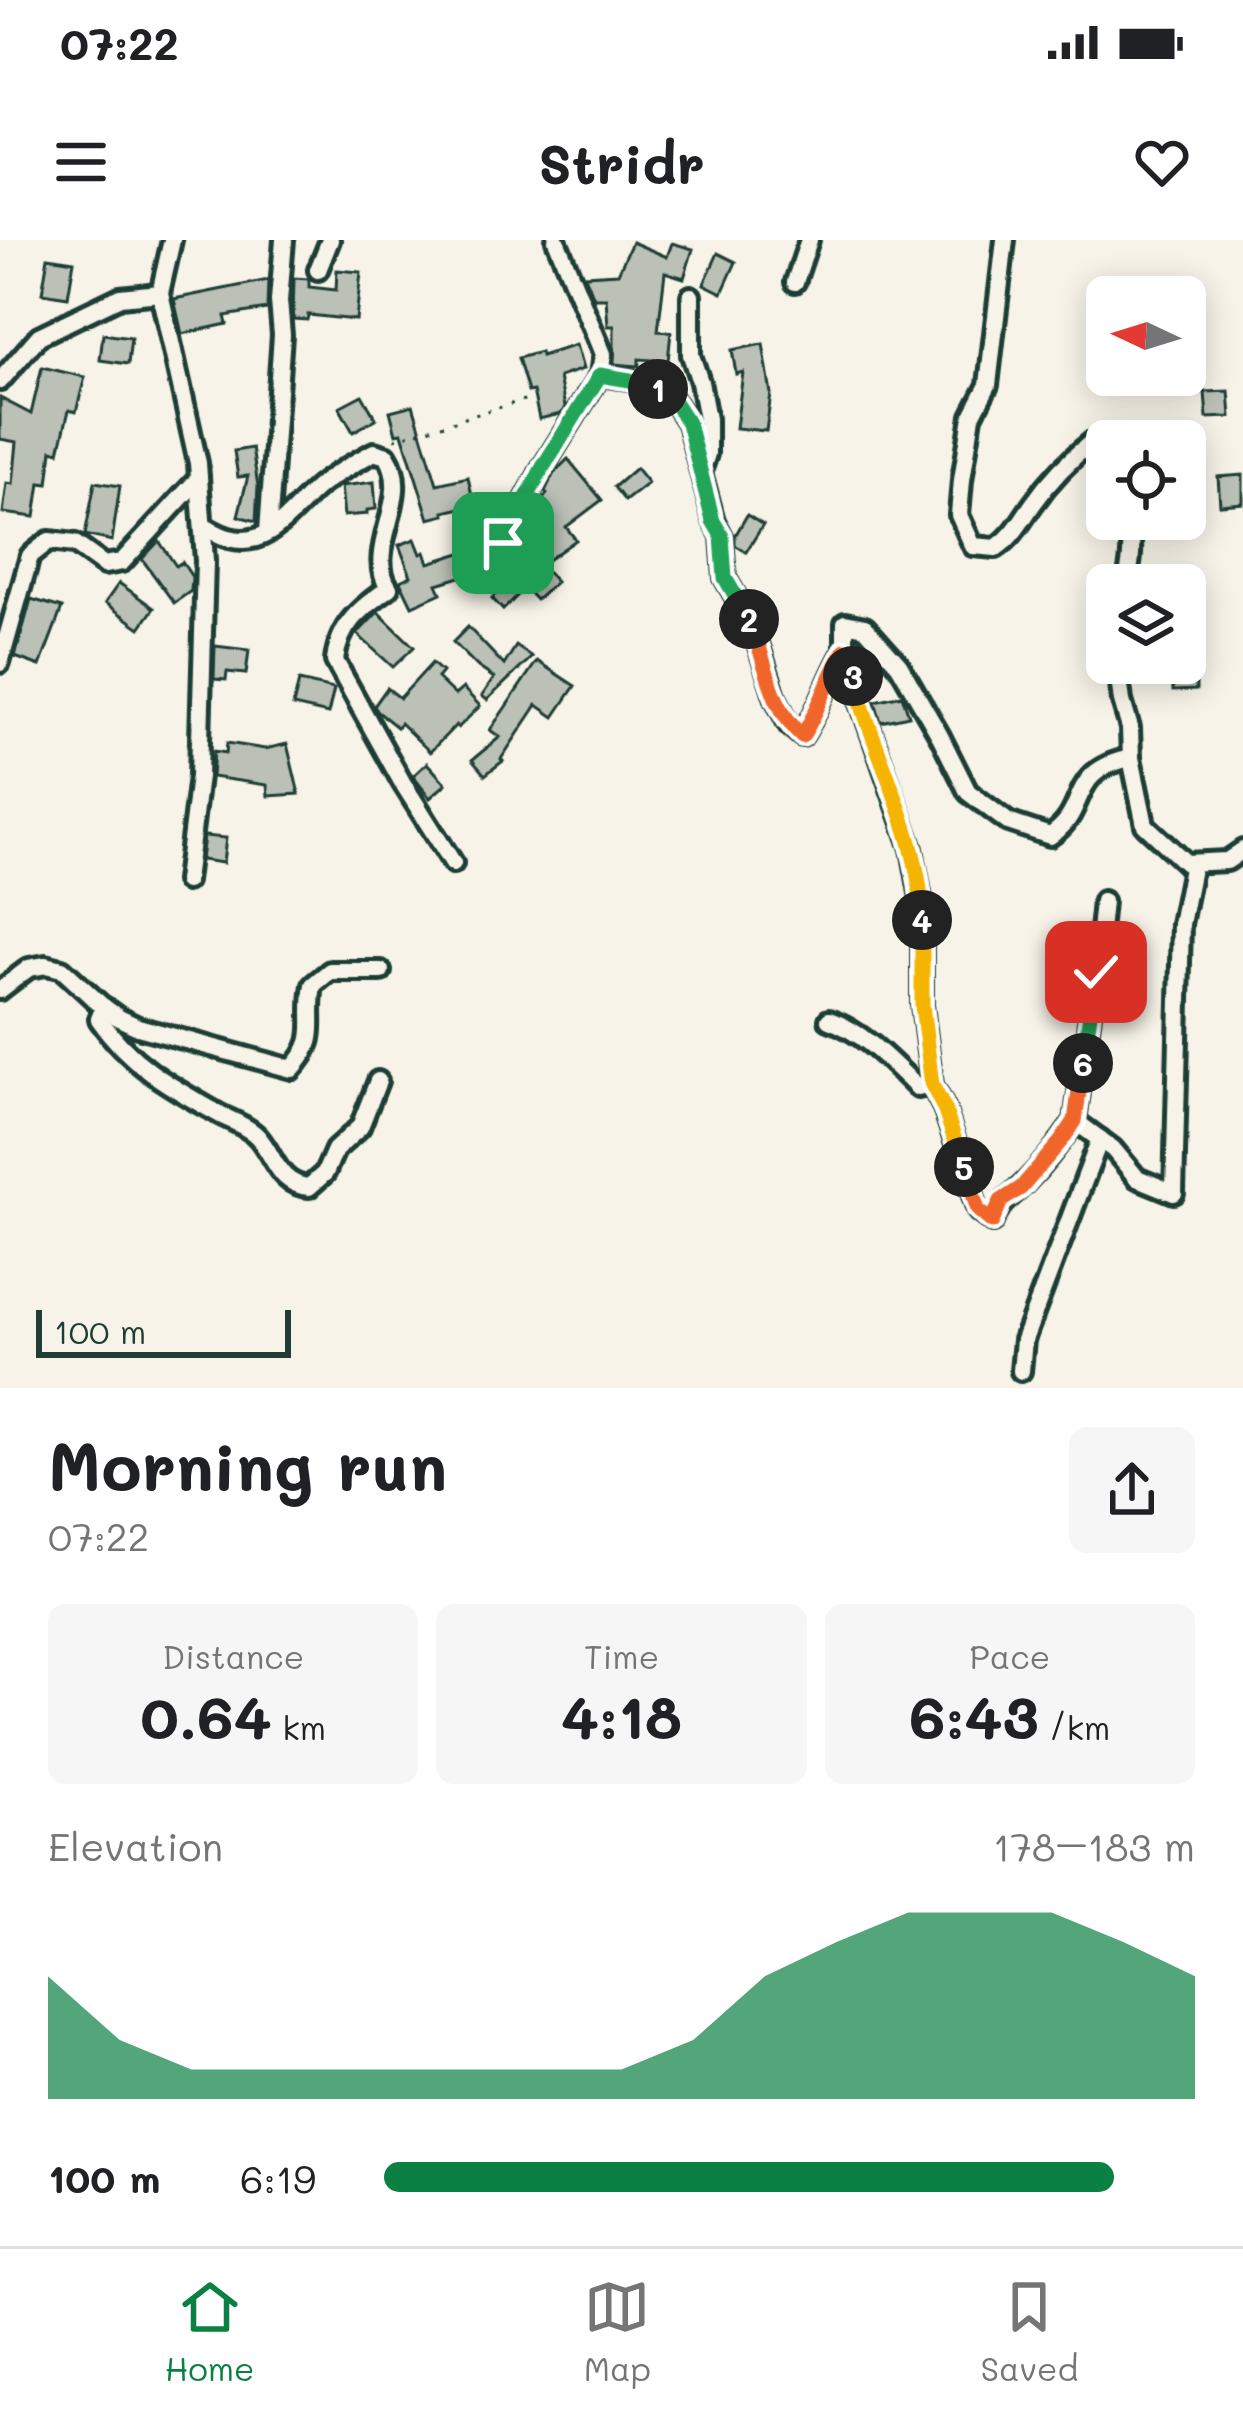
<!DOCTYPE html>
<meta charset="utf-8">
<style>
body{margin:0;font-family:Mali,sans-serif;background:#f6f6f6;color:#202124;height:100vh;display:flex;flex-direction:column;font-size:45px;white-space:nowrap}
*{box-sizing:border-box;margin:0}
p{font-size:39px;color:#757577}
.icon{flex:none;width:66px;height:66px;fill:none;stroke:currentColor;stroke-width:2;stroke-linecap:round;stroke-linejoin:round}
.map{position:relative;height:1148px;overflow:hidden}
.side{display:flex;flex-direction:column;background:#fff;flex:1}
.side>*{flex:none}
.needle{width:78px;rotate:274deg}
.tools{position:absolute;left:1086px;top:36px;display:grid;gap:24px}
.tools a{display:grid;place-items:center;width:120px;height:120px;border-radius:18px;background:#fff;box-shadow:0 6px 30px #0003;font-size:60px}
.scale{position:absolute;left:36px;bottom:30px;width:255px;box-sizing:border-box;padding-left:12px;border:6px solid #1f3d34;border-top:0;font-size:33px;line-height:42px;white-space:nowrap;color:#1f3d34;-webkit-text-stroke:9px #f7f3e8;paint-order:stroke}
.pin{position:absolute;display:grid;place-items:center;width:102px;height:102px;color:#fff;margin:-51px;border-radius:24px;box-shadow:0 6px 18px #0006}
.km{position:absolute;width:60px;height:60px;margin:-30px;border-radius:50%;background:#222;color:#fff;font-size:33px;line-height:60px;text-align:center}
.round{display:grid;place-items:center;flex:none;width:126px;height:126px;border-radius:18px;background:#f6f6f6}
.overview{display:flex;align-items:center;justify-content:space-between;height:204px;padding:0 48px}
h1{font-size:66px;font-weight:800;line-height:90px}
.figures{display:grid;grid-template-columns:repeat(3,1fr);gap:18px;height:204px;padding:12px 48px}
.figures div{display:grid;align-content:center;border-radius:18px;background:#f6f6f6;text-align:center}
.figures b{font-size:60px;font-weight:800}
.figures small{font-size:33px;font-weight:400}
.figures p{font-size:33px}
.chart{height:336px;padding:24px 48px}
.chart p{display:flex;justify-content:space-between}
.chart svg{width:100%;height:216px;margin-top:12px;fill:#0b8043;opacity:.7}
ul{padding:0 48px;list-style:none;font-size:39px}
li{display:grid;grid-template-columns:192px 144px 1fr;align-items:center;height:90px}
li i{height:30px;border-radius:15px;background:#0b8043}
.status{display:flex;justify-content:space-between;align-items:center;height:84px;padding:0 60px;background:#fff;direction:ltr}
.status svg{height:33px;fill:currentColor}
header{display:flex;justify-content:space-between;align-items:center;height:156px;padding:0 48px;background:#fff;font-size:54px;font-weight:800}
.menu{display:flex;justify-content:space-around;align-items:center;height:168px;border-top:3px solid #e0e0e0;background:#fff;font-size:33px;color:#757577}
.menu a{display:grid;justify-items:center;gap:6px}
.menu .active{color:#0b8043}
.map>svg:first-child{display:block}
</style>
<div class="status"><b>07:22</b><svg viewBox="0 0 49 12"><path d="M0 12V9h3v3zM5 12V6h3v6zM10 12V3h3v9zM15 12V0h3v12zM26 1h20v11H26zM47 4h2v5h-2z"/></svg></div>
<header><svg class="icon" aria-label="menu" viewBox="0 0 24 24"><path d="M4 6h16M4 12h16M4 18h16"/></svg>Stridr<svg class="icon" aria-label="heart" viewBox="0 0 24 24"><path d="M12 20l-8-8c-3-5 5-10 8-4 3-6 11-1 8 4z"/></svg></header>
<div class="map">
<svg width="1243" height="1148" viewBox="0 0 1243 1148">
<rect width="100%" height="100%" fill="#f7f3e8"/>
<filter id="ink" filterUnits="userSpaceOnUse"><feTurbulence type="fractalNoise" baseFrequency=".00833" numOctaves="2"/><feDisplacementMap in="SourceGraphic" scale="24" xChannelSelector="R" yChannelSelector="G"/><feConvolveMatrix kernelMatrix="1 2 1 2 8 2 1 2 1" color-interpolation-filters="sRGB"/></filter>
<g filter="url(#ink)">
<!-- building -->
<g fill="#bbc1b6" stroke="#1f3d34" stroke-width="3">
<polygon points="632,2 667,17 672,3 693,9 684,38 665,32 658,91 671,92 668,121 639,119 639,126 614,124 614,86 608,86 606,58 594,58 586,38 585,35 618,33"/>
<polygon points="718,13 736,22 722,53 704,44"/>
<polygon points="48,17 74,21 68,57 42,53"/>
<polygon points="337,30 361,32 356,80 308,75 307,80 293,79 294,38 309,39 309,47 336,50"/>
<polygon points="268,40 267,69 225,76 227,84 182,94 174,59"/>
<polygon points="103,94 131,98 128,124 100,120"/>
<polygon points="763,104 771,154 766,191 736,188 743,132 736,134 732,110"/>
<polygon points="576,105 583,129 559,137 565,167 561,174 539,179 533,151 528,152 518,118 540,112 541,116"/>
<polygon points="42,127 85,137 76,172 69,170 59,212 52,210 48,244 40,243 35,277 3,273 7,243 13,244 17,202 0,199 0,158 31,174"/>
<polygon points="1229,151 1231,177 1207,178 1205,152"/>
<polygon points="362,155 376,179 353,192 339,167"/>
<polygon points="413,165 437,244 468,237 474,265 444,272 445,275 429,279 402,193 396,194 390,171"/>
<polygon points="252,208 258,246 256,281 238,276 248,236 238,237 234,211"/>
<polygon points="568,219 602,260 566,287 576,300 542,324 536,318 543,311 534,314 521,296 538,265 547,254 545,251 554,233"/>
<polygon points="636,228 648,243 625,261 614,247"/>
<polygon points="1243,235 1243,263 1220,265 1218,237"/>
<polygon points="95,242 120,246 112,301 85,295"/>
<polygon points="374,242 376,269 367,270 367,274 344,276 341,246"/>
<polygon points="747,275 763,285 746,312 735,305 735,296"/>
<polygon points="415,299 421,314 425,312 429,323 474,309 480,331 437,344 441,353 412,366 400,341 411,336 399,305"/>
<polygon points="159,301 176,326 182,322 192,337 191,351 174,363 142,319"/>
<polygon points="535,319 556,342 536,360 525,348 503,370 492,358"/>
<polygon points="119,343 154,368 140,388 105,363"/>
<polygon points="31,359 62,368 40,426 15,417"/>
<polygon points="378,372 414,407 393,427 357,394"/>
<polygon points="468,387 504,425 516,406 532,417 487,460 482,456 494,438 478,427 453,402"/>
<polygon points="215,406 249,410 246,434 227,432 226,440 214,439"/>
<polygon points="537,421 575,446 554,477 537,465 501,519 503,521 485,535 472,520 500,497 490,490"/>
<polygon points="432,423 442,432 437,438 455,455 463,448 480,466 458,488 456,485 430,512 400,483 397,487 378,472 374,466 387,448 400,458"/>
<polygon points="1196,424 1196,450 1173,451 1172,425"/>
<polygon points="299,441 334,449 328,474 293,466"/>
<polygon points="902,455 909,476 881,482 875,461"/>
<polygon points="227,503 265,509 287,504 299,554 268,556 267,545 212,537 214,511 226,513"/>
<polygon points="427,523 446,544 430,558 413,536"/>
<polygon points="204,596 226,598 223,623 201,620"/>
</g>
<g fill="none" stroke-linecap="round" stroke-linejoin="round">
<!-- minor casing -->
<g stroke="#1f3d34" stroke-width="26">
<g id="minor">
<polyline points="172,0 160,53 198,223 205,321 199,536 186,641"/>
<path d="M 1005,0 L 988,145 L 972,176 L 962,240 L 959,275 L 973,306 L 996,308 C 1014,296 1021,281 1033,264 C 1049,241 1071,218 1093,201 L 1107,203"/>
<polyline points="318,30 330,0"/>
<polyline points="795,42 809,0"/>
<polyline points="691,56 691,115 700,142 707,179 707,214 703,226"/>
<path d="M 600,135 L 630,139 L 661,150 L 675,163 L 688,183 L 714,281 L 722,296 L 725,338 L 752,385 L 776,459 L 789,485 L 802,496 C 820,469 828,438 845,410"/>
<polyline points="0,141 39,96 120,57 160,53"/>
<path d="M 203,286 C 211,290 220,296 229,298 C 269,309 291,271 316,249 C 333,234 355,223 374,212 L 387,216 C 414,258 363,309 389,348 C 360,369 339,384 335,421 L 402,542 L 453,623"/>
<polyline points="268,292 282,95 279,61 284,0"/>
<polyline points="503,303 543,227 600,135 603,114 556,0"/>
<path d="M 1125,345 C 1133,322 1132,303 1129,279"/>
<polyline points="0,423 30,316 49,301 75,304 104,325 122,322 199,238"/>
<polyline points="1117,423 1122,461 1130,488 1131,518 1145,585 1186,623 1227,621 1243,610"/>
<polyline points="1103,661 1096,732 1075,881 1113,909 1137,938 1174,953 1181,684 1193,623"/>
<path d="M 0,750 L 29,728 L 46,725 L 62,729 L 101,765 L 119,778 L 138,787 L 292,829 C 322,797 306,784 313,745 L 330,731 L 381,731"/>
<path d="M 104,767 L 99,779 C 129,824 171,847 217,873 C 229,880 248,886 258,897 C 275,916 278,945 309,947 L 325,933 L 335,910 L 360,887 L 378,841"/>
<path d="M 829,780 C 864,792 892,823 918,848 L 932,845"/>
<path d="M 1075,881 C 1060,903 1043,925 1024,944 C 1007,961 1003,958 992,982 L 978,971 L 944,868 L 932,845 L 922,765 L 922,664 L 912,609 L 856,449 L 845,410 L 845,383 L 865,387 L 899,425 L 940,496 L 968,552 L 1008,582 L 1050,596 C 1091,570 1065,531 1131,518"/>
<polyline points="1021,1131 1024,1100 1100,899"/>
</g>
</g>
<!-- path -->
<polyline stroke="#1f3d34" stroke-width="3" stroke-dasharray="3 9" stroke-linecap="butt" points="395,199 531,158"/>
<!-- minor -->
<use href="#minor" stroke="#f7f3e8" stroke-width="16"/>
</g>
</g>
<g fill="none" stroke-linecap="round" stroke-linejoin="round" filter="url(#ink)">
<!-- split-1 casing -->
<g stroke="#fff" stroke-width="24">
<polyline id="split-1" points="503,303 543,227 600,135 630,140 658,149"/>
</g>
<!-- split-2 casing -->
<g stroke="#fff" stroke-width="24">
<polyline id="split-2" points="658,149 675,163 688,183 713,281 722,296 725,338 749,379"/>
</g>
<!-- split-3 casing -->
<g stroke="#fff" stroke-width="24">
<path id="split-3" d="M 749,379 C 766,418 769,466 802,496 C 820,469 828,438 845,410 L 853,436"/>
</g>
<!-- split-4 casing -->
<g stroke="#fff" stroke-width="24">
<path id="split-4" d="M 853,436 C 874,515 922,598 922,680"/>
</g>
<!-- split-5 casing -->
<g stroke="#fff" stroke-width="24">
<polyline id="split-5" points="922,680 922,765 932,845 944,868 964,927"/>
</g>
<!-- split-6 casing -->
<g stroke="#fff" stroke-width="24">
<polyline id="split-6" points="964,927 978,970 992,982 1001,961 1021,948 1062,900 1075,881 1083,823"/>
</g>
<!-- split-7 casing -->
<g stroke="#fff" stroke-width="24">
<polyline id="split-7" points="1083,823 1096,732"/>
</g>
<!-- split-1 -->
<use href="#split-1" stroke="#22a559" stroke-width="15"/>
<!-- split-2 -->
<use href="#split-2" stroke="#22a559" stroke-width="15"/>
<!-- split-3 -->
<use href="#split-3" stroke="#f0652b" stroke-width="15"/>
<!-- split-4 -->
<use href="#split-4" stroke="#f5b400" stroke-width="15"/>
<!-- split-5 -->
<use href="#split-5" stroke="#f5b400" stroke-width="15"/>
<!-- split-6 -->
<use href="#split-6" stroke="#f0652b" stroke-width="15"/>
<!-- split-7 -->
<use href="#split-7" stroke="#22a559" stroke-width="15"/>
</g>
</svg>
<div class="tools">
<a><svg class="needle" viewBox="-14 -14 28 28"><path d="M0-13l5 13h-10z" fill="#e53935"/><path d="M0 13l5-13h-10z" fill="#757577"/></svg></a>
<a><svg class="icon" aria-label="locate" viewBox="0 0 24 24"><circle cx="12" cy="12" r="6"/><path d="M12 2v4M12 18v4M2 12h4M18 12h4"/></svg></a>
<a><svg class="icon" aria-label="layers" viewBox="0 0 24 24"><path d="M12 4l9 5-9 5-9-5zM3 14l9 5 9-5"/></svg></a>
</div>
<div class="scale">100 m</div>
<div class="pin" style="left:503px;top:303px;background:#1e9e55"><svg class="icon" aria-label="arrive" viewBox="0 0 24 24"><path d="M6 21V4h12l-3 4 3 4H6"/></svg></div>
<div class="pin" style="left:1096px;top:732px;background:#d93025"><svg class="icon" aria-label="check" viewBox="0 0 24 24"><path d="M5 12l5 5 9-10"/></svg></div>
<b class="km" style="left:658px;top:149px">1</b>
<b class="km" style="left:749px;top:379px">2</b>
<b class="km" style="left:853px;top:436px">3</b>
<b class="km" style="left:922px;top:680px">4</b>
<b class="km" style="left:964px;top:927px">5</b>
<b class="km" style="left:1083px;top:823px">6</b>
</div>
<section class="side">
<div class="overview"><div><h1>Morning run</h1><p>07:22</p></div><a class="round"><svg class="icon" aria-label="share" viewBox="0 0 24 24"><path d="M12 15V3M7 8l5-5 5 5M5 13v7h14v-7"/></svg></a></div>
<div class="figures">
<div><p>Distance</p><b>0.64<small> km</small></b></div>
<div><p>Time</p><b>4:18</b></div>
<div><p>Pace</p><b>6:43<small> /km</small></b></div>
</div>
<div class="chart"><p><span>Elevation</span>178–183 m</p>
<svg viewBox="0 0 160 44" preserveAspectRatio="none"><path d="M0 44V19L10 32L20 38L30 38L40 38L50 38L60 38L70 38L80 38L90 32L100 19L110 12L120 6L130 6L140 6L150 12L160 19V44z"/></svg>
</div>
<ul>
<li><b>100 m</b>6:19<i style="width:90%"></i></li>
</ul>
</section>
<nav class="menu">
<a class="active"><svg class="icon" aria-label="home" viewBox="0 0 24 24"><path d="M3 11l9-7 9 7M6 9v11h12V9"/></svg>Home</a>
<a><svg class="icon" aria-label="map" viewBox="0 0 24 24"><path d="M3 6l6-2 6 2 6-2v14l-6 2-6-2-6 2zM9 4v14M15 6v14"/></svg>Map</a>
<a><svg class="icon" aria-label="saved" viewBox="0 0 24 24"><path d="M7 4h10v16l-5-4-5 4z"/></svg>Saved</a>
</nav>
